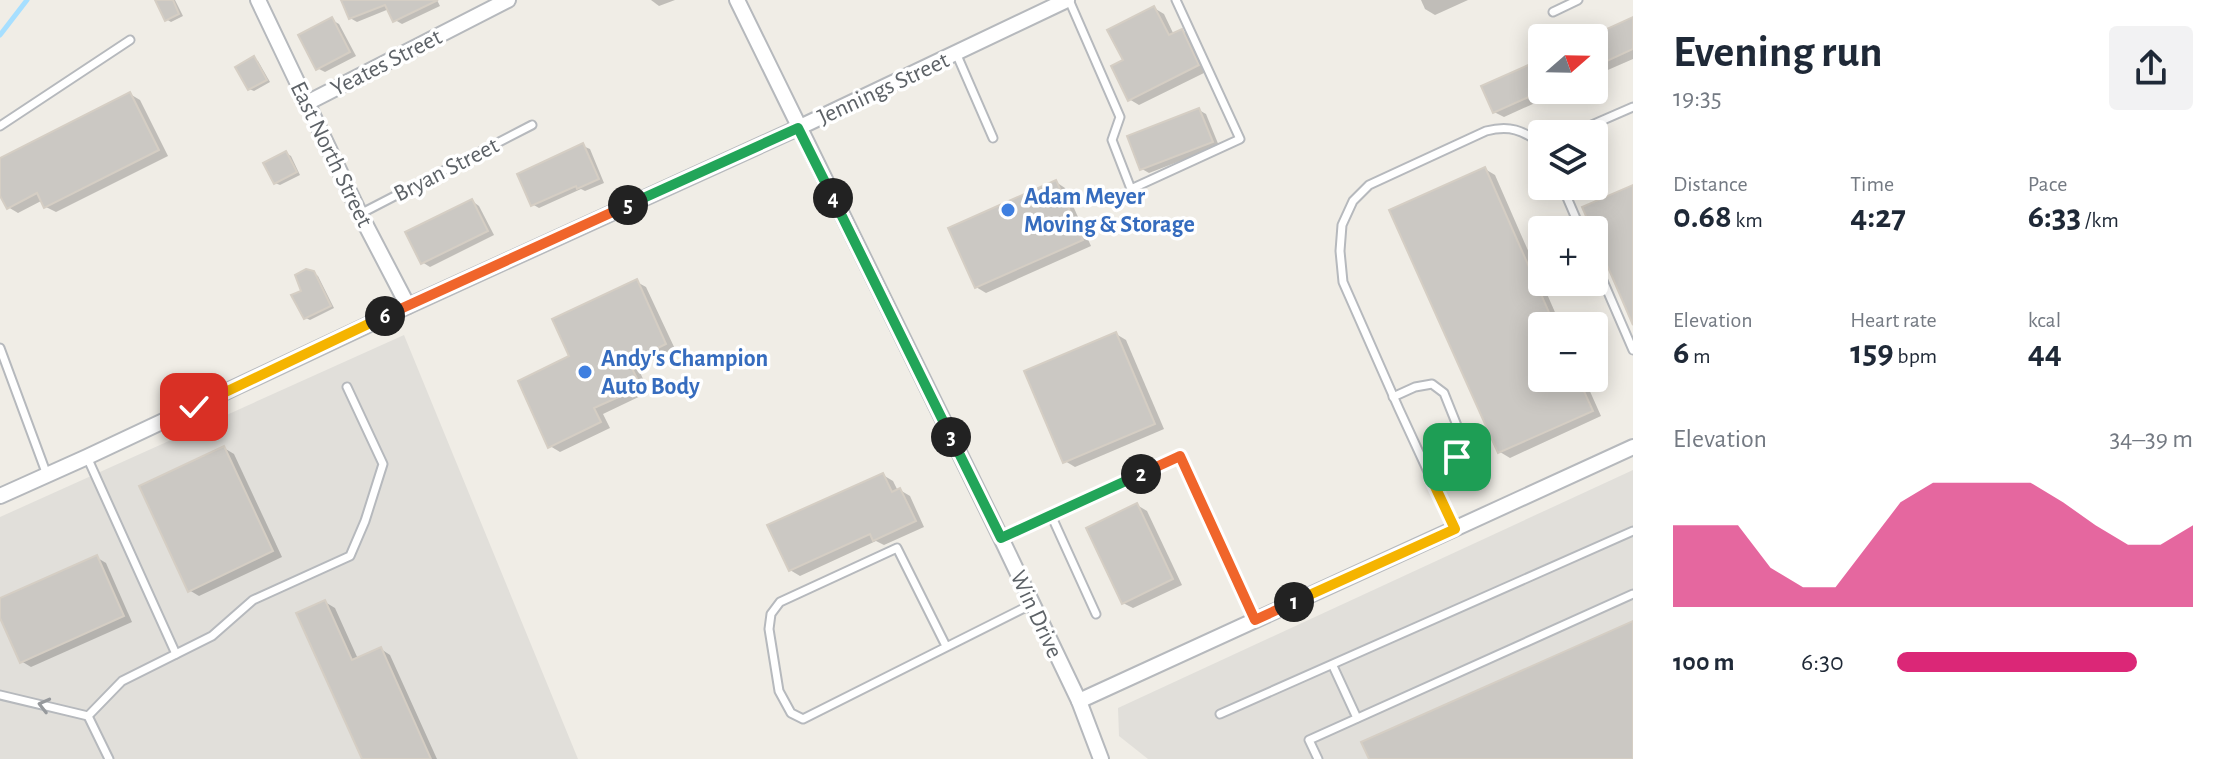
<!DOCTYPE html>
<meta charset="utf-8">
<style>
body{margin:0;font-family:"Alegreya Sans",sans-serif;background:#f2f2f3;color:#1f2937;height:100vh;display:flex;flex-direction:column;font-size:30px;white-space:nowrap}
*{box-sizing:border-box;margin:0}
p{font-size:26px;color:#747a83}
.icon{flex:none;width:44px;height:44px;fill:none;stroke:currentColor;stroke-width:2;stroke-linecap:round;stroke-linejoin:round}
.map{position:relative;flex:1;overflow:hidden}
.panel{display:flex;flex-direction:column;background:#fff;width:600px}
.panel>*{flex:none}
.needle{width:52px;rotate:70deg}
.buttons{position:absolute;left:1528px;top:24px;display:grid;gap:16px}
.buttons a{display:grid;place-items:center;width:80px;height:80px;border-radius:8px;background:#fff;box-shadow:0 4px 20px #0003;font-size:40px}
.pin{position:absolute;display:grid;place-items:center;width:68px;height:68px;color:#fff;margin:-34px;border-radius:16px;box-shadow:0 4px 12px #0006}
.km{position:absolute;width:40px;height:40px;margin:-20px;border-radius:50%;background:#222;color:#fff;font-size:22px;line-height:40px;text-align:center}
.round{display:grid;place-items:center;flex:none;width:84px;height:84px;border-radius:8px;background:#f2f2f3}
.head{display:flex;align-items:center;justify-content:space-between;height:136px;padding:0 40px}
h1{font-size:44px;font-weight:700;line-height:60px}
.figures{display:grid;grid-template-columns:repeat(3,1fr);gap:12px;height:136px;padding:8px 40px}
.figures div{display:grid;align-content:center}
.figures b{font-size:34px;font-weight:700}
.figures small{font-size:22px;font-weight:400}
.figures p{font-size:22px}
.chart{height:224px;padding:16px 40px}
.chart p{display:flex;justify-content:space-between}
.chart svg{width:100%;height:144px;margin-top:8px;fill:#db2777;opacity:.7}
ul{padding:0 40px;list-style:none;font-size:26px}
li{display:grid;grid-template-columns:128px 96px 1fr;align-items:center;height:60px}
li i{height:20px;border-radius:10px;background:#db2777}
main{display:flex;flex:1;min-height:0}
.map>svg:first-child{display:block}
</style>
<main>
<div class="map">
<svg width="1633" height="759" viewBox="0 0 1633 759">
<rect width="100%" height="100%" fill="#f0ede6"/>
<!-- industrial -->
<g fill="#e1dfda">
<polygon points="404,335 578,759 0,759 0,517"/>
<polygon points="1633,470 1633,759 1148,759 1119,736 1118,708"/>
</g>
<!-- shadow -->
<g fill="#0003">
<polygon points="157,0 175,0 183,16 171,22 166,19"/>
<polygon points="343,0 437,0 440,6 402,24 395,20 389,9 357,22 350,18"/>
<polygon points="651,0 675,0 659,6"/>
<polygon points="1421,0 1468,0 1435,15 1425,9"/>
<polygon points="1154,8 1164,14 1174,35 1182,31 1192,37 1208,71 1139,105 1129,99 1125,61"/>
<polygon points="1633,19 1633,59 1594,76 1594,38 1592,38"/>
<polygon points="332,20 339,24 356,56 325,72 317,68"/>
<polygon points="254,59 258,61 270,82 254,91 249,89"/>
<polygon points="1542,61 1542,90 1564,90 1504,117 1494,112"/>
<polygon points="130,94 140,100 168,156 56,212 46,207 43,200 18,213 8,207 0,191 0,160"/>
<polygon points="1199,110 1206,114 1219,146 1149,173 1142,169"/>
<polygon points="583,146 590,149 604,183 585,191 581,189 539,208 532,204"/>
<polygon points="286,153 291,156 300,175 280,185 275,183"/>
<polygon points="1485,169 1495,175 1561,326 1542,326 1542,378 1584,378 1601,416 1510,458 1500,452"/>
<polygon points="1056,182 1065,188 1091,246 986,293 976,287"/>
<polygon points="472,201 479,206 494,235 430,267 422,262"/>
<polygon points="313,273 318,276 334,308 310,320 306,318 303,292"/>
<polygon points="637,282 646,287 675,349 638,368 649,392 603,414 610,428 560,452 550,446"/>
<polygon points="1116,334 1126,340 1164,429 1075,467 1065,461"/>
<polygon points="224,448 234,454 282,557 199,596 189,590"/>
<polygon points="883,475 893,481 898,491 900,490 910,496 924,527 884,545 876,541 800,576 790,570"/>
<polygon points="1137,505 1147,511 1182,585 1133,608 1123,603"/>
<polygon points="96,557 106,563 132,622 31,667 21,661 0,613 0,601"/>
<polygon points="325,602 335,608 358,659 381,649 390,655 437,759 364,759"/>
</g>
<g fill="none" stroke-linecap="round" stroke-linejoin="round">
<!-- stream -->
<polyline stroke="#a7dfff" stroke-width="5" points="0,35 27,0"/>
</g>
<!-- building -->
<g fill="#cbc8c3" stroke="#d5cec4" stroke-width="2">
<polygon points="155,0 173,0 179,14 165,21"/>
<polygon points="341,0 438,0 393,22 385,5 349,19"/>
<polygon points="1154,6 1169,35 1182,29 1199,65 1128,101 1111,66 1123,60 1107,30"/>
<polygon points="332,17 350,52 316,70 298,35"/>
<polygon points="1633,17 1633,49 1594,67 1594,35"/>
<polygon points="254,56 267,80 248,90 235,67"/>
<polygon points="1542,59 1542,91 1493,113 1481,86"/>
<polygon points="130,92 159,150 44,208 37,193 7,209 0,196 0,158"/>
<polygon points="1199,108 1213,142 1140,170 1127,136"/>
<polygon points="583,143 599,179 577,189 576,186 531,206 517,174"/>
<polygon points="286,151 297,172 274,184 263,163"/>
<polygon points="1485,167 1555,326 1542,326 1542,378 1578,378 1593,411 1498,453 1389,210"/>
<polygon points="1056,180 1083,240 975,288 948,228"/>
<polygon points="1633,185 1633,325 1594,235 1594,230 1592,230 1582,207"/>
<polygon points="472,199 488,231 421,264 405,232"/>
<polygon points="306,269 314,271 331,306 304,319 291,295 301,291 295,275"/>
<polygon points="637,279 666,344 629,362 641,387 594,408 601,422 548,448 518,381 569,356 552,319"/>
<polygon points="1116,332 1155,424 1063,463 1024,371"/>
<polygon points="224,446 273,551 188,592 139,486"/>
<polygon points="883,473 892,492 900,488 916,521 873,541 870,534 789,571 767,525"/>
<polygon points="1137,503 1173,579 1122,604 1086,528"/>
<polygon points="97,555 124,616 20,663 0,618 0,598"/>
<polygon points="325,600 352,660 381,647 431,759 362,759 296,613"/>
<polygon points="1633,621 1633,759 1369,759 1361,742"/>
</g>
<g fill="none" stroke-linecap="round" stroke-linejoin="round">
<!-- service casing -->
<g stroke="#b6b9bd" stroke-width="11">
<g id="service">
<polyline points="1069,0 1120,117 1112,140 1131,189 1240,139 1176,0"/>
<polyline points="1553,12 1578,0"/>
<polyline points="956,53 993,138"/>
<polyline points="0,126 130,40"/>
<polyline points="1571,134 1633,107"/>
<polyline points="1562,186 1581,230"/>
<polyline points="360,214 532,125"/>
<polyline points="1594,260 1633,350"/>
<polyline points="0,348 47,475"/>
<polyline points="1393,397 1415,387 1432,384 1444,393 1458,428 1461,445 1457,457 1431,478"/>
<polyline points="87,457 176,654"/>
<polyline points="1051,515 1096,614"/>
<path d="M 1454,528 L 1399,409 L 1343,282 L 1340,251 L 1342,225 L 1353,201 L 1369,185 L 1486,131 C 1510,125 1522,130 1542,144"/>
<polyline points="1001,538 1180,456 1255,620"/>
<polyline points="946,646 897,548 780,602 771,614 769,629 779,691 791,713 803,719 1032,604"/>
<polyline points="1333,666 1357,718"/>
<polyline points="0,695 88,716"/>
<polyline points="1220,714 1633,531"/>
<polyline points="88,716 122,681 212,636 253,600 350,556 365,521 383,464 347,387"/>
<polyline points="88,716 109,759"/>
<polyline points="1318,759 1309,740 1633,594"/>
</g>
</g>
<!-- minor casing -->
<g stroke="#b6b9bd" stroke-width="18">
<g id="minor">
<polyline points="258,0 360,214 408,306"/>
<polyline points="737,0 1001,538 1079,701 1101,759"/>
<polyline points="307,103 508,0"/>
<polyline points="0,496 87,457 408,306 798,128 1067,0"/>
<polyline points="1079,701 1633,447"/>
</g>
</g>
<!-- service -->
<use href="#service" stroke="#fff" stroke-width="7"/>
<!-- minor -->
<use href="#minor" stroke="#fff" stroke-width="14"/>
</g>
<!-- one-way arrows -->
<defs><path id="oneway-chevron" d="M-2-3.5L2.5 0L-2 3.5" fill="none" stroke-width="1.6" stroke-linecap="round" stroke-linejoin="round" transform="scale(2)"/></defs>
<use stroke="#96999c" href="#oneway-chevron" transform="translate(44 705) rotate(-166)"/>
<g fill="none" stroke-linecap="round" stroke-linejoin="round">
<!-- split-1 casing -->
<g stroke="#fff" stroke-width="16">
<polyline id="split-1" points="1294,602 1455,529 1431,478 1457,457"/>
</g>
<!-- split-2 casing -->
<g stroke="#fff" stroke-width="16">
<polyline id="split-2" points="1141,474 1180,456 1255,620 1294,602"/>
</g>
<!-- split-3 casing -->
<g stroke="#fff" stroke-width="16">
<polyline id="split-3" points="951,437 1001,538 1141,474"/>
</g>
<!-- split-4 casing -->
<g stroke="#fff" stroke-width="16">
<polyline id="split-4" points="833,198 951,437"/>
</g>
<!-- split-5 casing -->
<g stroke="#fff" stroke-width="16">
<polyline id="split-5" points="628,205 798,128 833,198"/>
</g>
<!-- split-6 casing -->
<g stroke="#fff" stroke-width="16">
<polyline id="split-6" points="385,316 628,205"/>
</g>
<!-- split-7 casing -->
<g stroke="#fff" stroke-width="16">
<polyline id="split-7" points="194,407 385,316"/>
</g>
<!-- split-1 -->
<use href="#split-1" stroke="#f5b400" stroke-width="10"/>
<!-- split-2 -->
<use href="#split-2" stroke="#f0652b" stroke-width="10"/>
<!-- split-3 -->
<use href="#split-3" stroke="#22a559" stroke-width="10"/>
<!-- split-4 -->
<use href="#split-4" stroke="#22a559" stroke-width="10"/>
<!-- split-5 -->
<use href="#split-5" stroke="#22a559" stroke-width="10"/>
<!-- split-6 -->
<use href="#split-6" stroke="#f0652b" stroke-width="10"/>
<!-- split-7 -->
<use href="#split-7" stroke="#f5b400" stroke-width="10"/>
</g>
<!-- markers -->
<g fill="#3f7fe0" stroke="#fff" stroke-width="3">
<circle cx="1008" cy="210" r="8"/>
<circle cx="585" cy="372" r="8"/>
</g>
<g text-anchor="middle" stroke-width="7" stroke-linejoin="round" paint-order="stroke">
<!-- street labels -->
<g font-size="24" fill="#5d6267" stroke="#fff">
<text transform="translate(386 62) rotate(-27)" y="8">Yeates Street</text>
<text transform="translate(883 88) rotate(-25)" y="8">Jennings Street</text>
<text transform="translate(332 154) rotate(64)" y="8">East North Street</text>
<text transform="translate(446 169) rotate(-27)" y="8">Bryan Street</text>
<text transform="translate(1037 614) rotate(65)" y="8">Win Drive</text>
</g>
<!-- shop labels -->
<g font-size="24" font-weight="bold" fill="#366cbe" stroke="#fff" text-anchor="start">
<text x="1024" y="204">Adam Meyer<tspan x="1024" dy="28">Moving &amp; Storage</tspan></text>
<text x="601" y="366">Andy's Champion<tspan x="601" dy="28">Auto Body</tspan></text>
</g>
</g>
</svg>
<div class="buttons">
<a><svg class="needle" viewBox="-14 -14 28 28"><path d="M0-13l5 13h-10z" fill="#e53935"/><path d="M0 13l5-13h-10z" fill="#747a83"/></svg></a>
<a><svg class="icon" aria-label="layers" viewBox="0 0 24 24"><path d="M12 4l9 5-9 5-9-5zM3 14l9 5 9-5"/></svg></a>
<a>+</a>
<a>−</a>
</div>
<div class="pin" style="left:1457px;top:457px;background:#1e9e55"><svg class="icon" aria-label="arrive" viewBox="0 0 24 24"><path d="M6 21V4h12l-3 4 3 4H6"/></svg></div>
<div class="pin" style="left:194px;top:407px;background:#d93025"><svg class="icon" aria-label="check" viewBox="0 0 24 24"><path d="M5 12l5 5 9-10"/></svg></div>
<b class="km" style="left:1294px;top:602px">1</b>
<b class="km" style="left:1141px;top:474px">2</b>
<b class="km" style="left:951px;top:437px">3</b>
<b class="km" style="left:833px;top:198px">4</b>
<b class="km" style="left:628px;top:205px">5</b>
<b class="km" style="left:385px;top:316px">6</b>
</div>
<section class="panel">
<div class="head"><div><h1>Evening run</h1><p>19:35</p></div><a class="round"><svg class="icon" aria-label="share" viewBox="0 0 24 24"><path d="M12 15V3M7 8l5-5 5 5M5 13v7h14v-7"/></svg></a></div>
<div class="figures">
<div><p>Distance</p><b>0.68<small> km</small></b></div>
<div><p>Time</p><b>4:27</b></div>
<div><p>Pace</p><b>6:33<small> /km</small></b></div>
</div>
<div class="figures">
<div><p>Elevation</p><b>6<small> m</small></b></div>
<div><p>Heart rate</p><b>159<small> bpm</small></b></div>
<div><p>kcal</p><b>44</b></div>
</div>
<div class="chart"><p><span>Elevation</span>34–39 m</p>
<svg viewBox="0 0 160 44" preserveAspectRatio="none"><path d="M0 44V19L10 19L20 19L30 32L40 38L50 38L60 25L70 12L80 6L90 6L100 6L110 6L120 12L130 19L140 25L150 25L160 19V44z"/></svg>
</div>
<ul>
<li><b>100 m</b>6:30<i style="width:81%"></i></li>
</ul>
</section>
</main>
